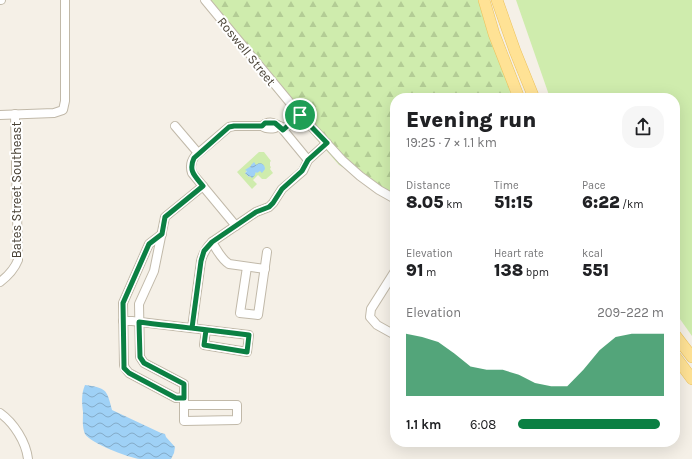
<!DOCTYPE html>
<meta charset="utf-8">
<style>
body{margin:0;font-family:Karla,sans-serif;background:#f6f6f6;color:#202124;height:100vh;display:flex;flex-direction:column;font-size:15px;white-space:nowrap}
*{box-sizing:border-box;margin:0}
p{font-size:13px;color:#757577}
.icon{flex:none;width:22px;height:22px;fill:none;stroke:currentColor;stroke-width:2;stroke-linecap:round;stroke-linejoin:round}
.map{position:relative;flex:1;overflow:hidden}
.details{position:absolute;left:390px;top:93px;width:290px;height:354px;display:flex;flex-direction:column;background:#fff;border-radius:16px;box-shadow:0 4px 16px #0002}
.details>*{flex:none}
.pin{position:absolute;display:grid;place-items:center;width:34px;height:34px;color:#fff;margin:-17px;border:2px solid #fff;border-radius:50%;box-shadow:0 1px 4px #0007}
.round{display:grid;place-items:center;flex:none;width:42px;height:42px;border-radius:16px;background:#f6f6f6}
.headline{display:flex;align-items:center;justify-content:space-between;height:68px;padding:0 16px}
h1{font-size:22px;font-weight:800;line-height:30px}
.figures{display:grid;grid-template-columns:repeat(3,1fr);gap:6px;height:68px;padding:4px 16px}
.figures div{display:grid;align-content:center}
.figures b{font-size:17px;font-weight:800}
.figures small{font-size:11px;font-weight:400}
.figures p{font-size:11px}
.chart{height:112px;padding:8px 16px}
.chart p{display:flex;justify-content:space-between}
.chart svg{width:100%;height:72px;margin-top:4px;fill:#0b8043;opacity:.7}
ul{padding:0 16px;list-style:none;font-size:13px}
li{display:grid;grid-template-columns:64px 48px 1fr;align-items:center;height:30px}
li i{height:10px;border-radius:5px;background:#0b8043}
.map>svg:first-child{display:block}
</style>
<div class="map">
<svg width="692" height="459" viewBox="0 0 692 459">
<defs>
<pattern id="forest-firs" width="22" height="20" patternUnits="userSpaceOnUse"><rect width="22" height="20" fill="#cfecad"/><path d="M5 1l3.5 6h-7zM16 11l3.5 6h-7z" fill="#b3cc95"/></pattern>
<pattern id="water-waves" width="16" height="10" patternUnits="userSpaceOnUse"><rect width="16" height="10" fill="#9fd1f6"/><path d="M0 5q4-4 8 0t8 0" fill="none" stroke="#84abc8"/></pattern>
</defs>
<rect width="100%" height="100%" fill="#f5f0e7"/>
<!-- grass -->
<g fill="#cfecad" fill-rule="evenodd">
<polygon points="516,0 692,0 692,336 675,312 675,98 550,98"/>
<path d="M 259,152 L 264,152 L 271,161 L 270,162 L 270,166 L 271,167 L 270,169 L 273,173 L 266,179 L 262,179 L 258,175 L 253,180 L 257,184 L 252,189 L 237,172 ZM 256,165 L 256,172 L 249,177 L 245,173 L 251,166 Z"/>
</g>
<!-- forest -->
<polygon fill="url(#forest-firs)" points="205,0 480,0 512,92 497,98 395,98 395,199 339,165 254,68"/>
<!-- water -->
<g fill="url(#water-waves)">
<path d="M 254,162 L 256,165 C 260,161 265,164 265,169 L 262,173 L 260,171 L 257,173 L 256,172 L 255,174 L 255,175 L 252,178 L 250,176 L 249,177 L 245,173 L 247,171 L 245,170 L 251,166 L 251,165 Z"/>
<path d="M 85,385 C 106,388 107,389 112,410 L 161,433 L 165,434 L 166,437 L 175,447 L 174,453 L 171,459 C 161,459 150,459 140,459 C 129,458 90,443 85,434 C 82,427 83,419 83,412 C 82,403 81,394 85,385 Z"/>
</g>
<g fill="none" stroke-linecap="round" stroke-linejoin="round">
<!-- minor casing -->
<g stroke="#c1b9a9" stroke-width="10">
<g id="minor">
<polyline points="0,0 1,0"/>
<polyline points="205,0 291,104 342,160 360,176 379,190 395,199"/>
<polyline points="0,115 54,113 63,110 65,101 65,0"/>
<polyline points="175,126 198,153"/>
<path d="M 262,126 C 265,123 271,121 275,124 C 277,124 278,126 280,126 L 308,160"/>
<polyline points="283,129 301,115"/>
<path d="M 236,226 L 192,173 C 190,167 191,161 195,156 L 229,127 L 234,126 L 262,126 C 266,129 270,129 275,128 L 277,125"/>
<polyline points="162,234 149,244 123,303 124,365 125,368 129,373 176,398 184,397"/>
<path d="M 212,242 C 217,250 221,259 229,264 L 265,269"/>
<polyline points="247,267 240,313 258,315 267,252"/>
<polyline points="395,271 371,309 370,317 377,325 395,335"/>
<path d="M 0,282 C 8,276 14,270 18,260 L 15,114"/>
<polyline points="123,321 132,321 249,335 247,352 204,345 206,330"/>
<path d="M 192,328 L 201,261 C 203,253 206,248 212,242 L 256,212 L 269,207 L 273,203 L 282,189 L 303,171 L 308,160 L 327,143"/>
<polyline points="184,405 237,405 237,420 184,421 184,384 144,363 140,357 139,304 154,271 165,217 203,186"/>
<path d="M 0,413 C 14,423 26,442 28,459"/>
</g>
</g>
<!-- major casing -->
<g stroke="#ecc25d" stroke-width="12">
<g id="major">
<polyline points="484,0 494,34 519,98"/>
<polyline points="497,0 515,51 534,98"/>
<polyline points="675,335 692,357"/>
<polyline points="675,356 692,379"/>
</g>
</g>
<!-- minor -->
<use href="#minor" stroke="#fff" stroke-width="8"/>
<!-- major -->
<use href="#major" stroke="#ffe295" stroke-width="11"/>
</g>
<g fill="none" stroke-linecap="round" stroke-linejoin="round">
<!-- route casing -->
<g stroke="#fff" stroke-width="8">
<path id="route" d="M 300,115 L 283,130 L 275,123 L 265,123 L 262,126 L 234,126 L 229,127 L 194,158 C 188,171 195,176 203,186 L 165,217 L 162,234 L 149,244 L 123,303 L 124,365 L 124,368 L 129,373 L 176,398 L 184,398 L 184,384 L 144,363 L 140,357 L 139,322 C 162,325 184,327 206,330 L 204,345 L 247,352 L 249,335 L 192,328 L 201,261 L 204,251 L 212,242 L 256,212 L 269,207 L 273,203 L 282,189 L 302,171 L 308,160 L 327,143 L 300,115"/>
</g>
<!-- route -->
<use href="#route" stroke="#0b8043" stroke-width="5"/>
</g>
<g text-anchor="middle" stroke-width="4" stroke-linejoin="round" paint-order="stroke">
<!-- street labels -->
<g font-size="13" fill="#484135" stroke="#fff">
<text transform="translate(247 51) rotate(51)" y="5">Roswell Street</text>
<text transform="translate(16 190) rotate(-90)" y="5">Bates Street Southeast</text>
</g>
</g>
</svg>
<div class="pin" style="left:300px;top:115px;background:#1e9e55"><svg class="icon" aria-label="arrive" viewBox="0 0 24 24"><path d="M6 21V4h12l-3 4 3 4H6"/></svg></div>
<section class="details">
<div class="headline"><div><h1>Evening run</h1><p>19:25 · 7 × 1.1 km</p></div><a class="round"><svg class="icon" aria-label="share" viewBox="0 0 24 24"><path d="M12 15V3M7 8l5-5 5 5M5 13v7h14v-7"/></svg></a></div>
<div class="figures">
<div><p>Distance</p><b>8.05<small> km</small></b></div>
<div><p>Time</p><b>51:15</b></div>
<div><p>Pace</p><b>6:22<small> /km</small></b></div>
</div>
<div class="figures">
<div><p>Elevation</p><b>91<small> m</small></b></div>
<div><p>Heart rate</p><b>138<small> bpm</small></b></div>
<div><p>kcal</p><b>551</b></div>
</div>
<div class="chart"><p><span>Elevation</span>209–222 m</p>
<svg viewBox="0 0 160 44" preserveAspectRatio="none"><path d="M0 44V6L10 8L20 11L30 18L40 26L50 28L60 28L70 31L80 36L90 38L100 38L110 28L120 16L130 8L140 6L150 6L160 6V44z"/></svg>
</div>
<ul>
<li><b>1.1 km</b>6:08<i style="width:97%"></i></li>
</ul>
</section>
</div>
